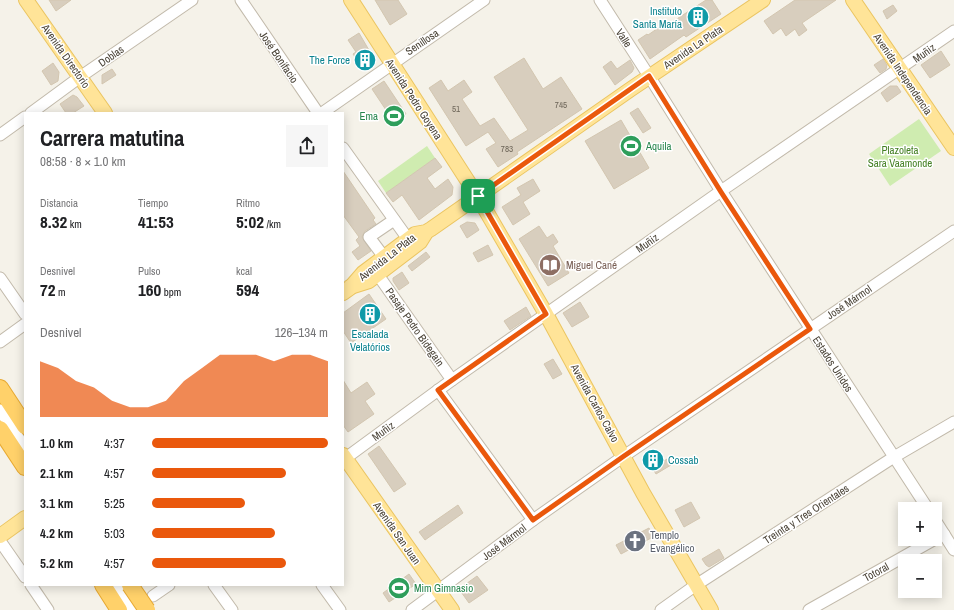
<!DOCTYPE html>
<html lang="es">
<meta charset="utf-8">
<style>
body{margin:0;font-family:"Archivo Narrow",sans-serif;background:#f6f6f6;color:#202124;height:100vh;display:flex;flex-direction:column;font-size:15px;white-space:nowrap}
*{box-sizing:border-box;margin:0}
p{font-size:13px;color:#757577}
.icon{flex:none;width:22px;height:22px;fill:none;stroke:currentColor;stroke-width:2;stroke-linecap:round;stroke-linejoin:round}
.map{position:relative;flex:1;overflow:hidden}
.panel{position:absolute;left:24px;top:112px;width:320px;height:474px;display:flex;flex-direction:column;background:#fff;border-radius:0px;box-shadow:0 2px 10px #0003}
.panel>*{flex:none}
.controls{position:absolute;left:898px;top:502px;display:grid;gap:8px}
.controls a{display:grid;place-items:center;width:44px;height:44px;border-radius:0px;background:#fff;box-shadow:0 2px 10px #0003;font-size:20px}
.pin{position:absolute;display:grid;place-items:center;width:34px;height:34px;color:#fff;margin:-17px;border-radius:8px;box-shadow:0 2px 6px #0006}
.round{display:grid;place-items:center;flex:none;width:42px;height:42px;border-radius:0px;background:#f6f6f6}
.summary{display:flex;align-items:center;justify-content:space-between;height:68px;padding:0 16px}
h1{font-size:22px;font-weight:700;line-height:30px}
.stats{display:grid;grid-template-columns:repeat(3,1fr);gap:6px;height:68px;padding:4px 16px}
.stats div{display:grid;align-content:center}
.stats b{font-size:17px;font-weight:700}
.stats small{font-size:11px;font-weight:400}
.stats p{font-size:11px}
.chart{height:112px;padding:8px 16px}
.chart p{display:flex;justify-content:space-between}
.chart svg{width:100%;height:72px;margin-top:4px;fill:#ea580c;opacity:.7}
ul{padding:0 16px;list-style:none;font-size:13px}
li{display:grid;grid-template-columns:64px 48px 1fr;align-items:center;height:30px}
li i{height:10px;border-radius:5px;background:#ea580c}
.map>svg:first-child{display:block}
</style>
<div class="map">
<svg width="954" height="610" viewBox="0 0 954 610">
<rect width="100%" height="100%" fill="#f5f2e9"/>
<!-- green -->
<g fill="#cfecb0">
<polygon points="919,119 941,151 890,186 869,154"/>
<polygon points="427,146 435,158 386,193 378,181"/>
</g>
<!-- building -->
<g fill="#d8cebe" stroke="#d3c6b0">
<polygon points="49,0 71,0 56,11"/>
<polygon points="375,0 398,0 407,14 390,25"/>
<polygon points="706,0 712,0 721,14 686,37 684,35 650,59 638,40 647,34 648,35 664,24 666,26"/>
<polygon points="795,0 836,0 802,23 807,30 799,36 795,29 786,36 781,28 773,34 764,21"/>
<polygon points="893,5 897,11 887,19 883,11"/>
<polygon points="359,33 373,57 374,64 364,70 353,54 356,52 348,40"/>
<polygon points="941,51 950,65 930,78 921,65"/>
<polygon points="524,58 543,89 561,77 582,109 517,152 518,154 498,167 486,149 496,143 488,132 466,146 429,88 441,80 448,91 464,80 472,92 462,99 480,126 494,118 510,141 528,130 494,77"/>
<polygon points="883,59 887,65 886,69 880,73 874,65"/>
<polygon points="630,60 634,68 632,72 615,85 603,67 611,61 617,69"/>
<polygon points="53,63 59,72 58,81 51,85 42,71"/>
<polygon points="112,69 116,75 102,84 102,75"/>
<polygon points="384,81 406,114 389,126 383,117 388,113 372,89"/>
<polygon points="890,86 897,86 901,92 887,102 881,93"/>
<polygon points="73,95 77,97 84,106 73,113 66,113 60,104"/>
<polygon points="638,108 651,128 643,133 630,113"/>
<polygon points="621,120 649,168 614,189 585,141"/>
<polygon points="435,158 442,167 427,178 435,189 448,179 453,187 452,195 419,220 402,195 393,202 386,193"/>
<polygon points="343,171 375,218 373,220 376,224 365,231 362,237 371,251 358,260 352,252 360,246 356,240 359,237 343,215"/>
<polygon points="533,179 540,191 523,202 530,214 513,225 502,207 521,195 517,188"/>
<polygon points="467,222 475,223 479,230 467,238 460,226"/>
<polygon points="539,226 547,238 553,234 558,242 553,246 569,273 548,286 519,239"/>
<polygon points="488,245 493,255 478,262 473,253"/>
<polygon points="426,252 430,257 412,271 408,266"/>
<polygon points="402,272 409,283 399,290 393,281 393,278"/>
<polygon points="369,294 386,319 351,343 343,331 343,313"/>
<polygon points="580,302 589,317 572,327 563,313"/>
<polygon points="526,307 531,316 510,330 504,321"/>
<polygon points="553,359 562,374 553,379 544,364"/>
<polygon points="343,380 351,393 367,382 375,394 365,401 374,414 348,432 343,425"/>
<polygon points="379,446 406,484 394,492 368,454"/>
<polygon points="653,450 661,463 667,459 671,465 656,474 646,457 647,454"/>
<polygon points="691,502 700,518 684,527 675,510"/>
<polygon points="458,505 463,513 425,540 419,532"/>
<polygon points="649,528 653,537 621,554 616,545"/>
<polygon points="719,549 724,558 709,567 706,565 702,559"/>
<polygon points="409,574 416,584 389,602 383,593"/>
<polygon points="477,576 488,590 469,603 459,589"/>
</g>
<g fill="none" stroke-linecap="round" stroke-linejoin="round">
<!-- minor casing -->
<g stroke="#c2baab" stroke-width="13">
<g id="minor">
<polyline points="241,0 318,113"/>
<polyline points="600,0 649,76 721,191 928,509"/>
<polyline points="31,113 80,77 192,0"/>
<polyline points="322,113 484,0"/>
<polyline points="0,135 25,117"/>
<polyline points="343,148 408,239"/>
<polyline points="384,257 369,237 394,220"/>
<polyline points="378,275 452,380"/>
<polyline points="0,278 25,314"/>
<polyline points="0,342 25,324"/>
<polyline points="438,390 533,520"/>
<polyline points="0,410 25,448"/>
<polyline points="343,460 452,380 721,191 954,31"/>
<polyline points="935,520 954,550"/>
<polyline points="0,541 25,577"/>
<polyline points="31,585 48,610"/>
<polyline points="116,585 133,610"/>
<polyline points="214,585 232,610"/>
<polyline points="322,585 340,610"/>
<polyline points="153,596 169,585"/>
<polyline points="412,610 533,520 624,456 954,231"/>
<polyline points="661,610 696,585 894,457 954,422"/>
<polyline points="809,610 944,534"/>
</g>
</g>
<!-- major casing -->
<g stroke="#ebc561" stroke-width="16">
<g id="major">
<polyline points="26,0 105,113"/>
<polyline points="351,0 478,197 546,314 643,493 711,610"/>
<polyline points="853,0 954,148"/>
<polyline points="350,287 369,281 420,242 425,234"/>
<polyline points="343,293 350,288 363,273 415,234 426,232 431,229 631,89 763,0"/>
<polyline points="343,455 452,610"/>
<polyline points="0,536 25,518"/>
</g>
</g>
<!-- highway casing -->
<g stroke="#e7a932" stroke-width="18">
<g id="highway">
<polyline points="0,388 25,426"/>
<polyline points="0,429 25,467"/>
<polyline points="103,585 119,610"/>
</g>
</g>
<!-- minor -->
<use href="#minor" stroke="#fff" stroke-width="11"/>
<!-- major -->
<use href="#major" stroke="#ffe498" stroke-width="14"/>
<!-- highway -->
<use href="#highway" stroke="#ffd16a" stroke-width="16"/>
<!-- highway-bridge casing -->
<g stroke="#e7a932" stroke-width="18" stroke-linecap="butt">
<polyline id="highway-bridge" points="130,585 147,610"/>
</g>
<!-- highway-bridge -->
<use href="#highway-bridge" stroke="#ffd16a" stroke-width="16"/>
</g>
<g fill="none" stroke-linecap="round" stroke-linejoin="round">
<!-- route casing -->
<g stroke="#fff" stroke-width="8">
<polygon id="route" points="649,76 721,192 810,329 624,456 533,520 438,390 546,314 478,196"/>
</g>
<!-- route -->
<use href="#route" stroke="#ea580c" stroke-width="5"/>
</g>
<!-- icons -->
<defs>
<g id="building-disc" transform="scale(1.15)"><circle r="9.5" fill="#0f9aa8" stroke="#fff"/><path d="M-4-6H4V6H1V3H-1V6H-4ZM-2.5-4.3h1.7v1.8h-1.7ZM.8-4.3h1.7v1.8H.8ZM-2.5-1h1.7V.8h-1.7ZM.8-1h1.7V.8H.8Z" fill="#fff"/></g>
<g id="stadium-disc" transform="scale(1.15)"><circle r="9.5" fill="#2e9e5b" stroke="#fff"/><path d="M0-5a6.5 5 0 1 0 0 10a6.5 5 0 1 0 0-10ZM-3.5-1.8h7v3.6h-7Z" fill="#fff"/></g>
<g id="library-disc" transform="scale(1.15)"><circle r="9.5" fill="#8d6e63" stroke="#fff"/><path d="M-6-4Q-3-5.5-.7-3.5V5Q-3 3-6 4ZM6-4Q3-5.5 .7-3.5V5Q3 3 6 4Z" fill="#fff"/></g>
<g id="church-disc" transform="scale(1.15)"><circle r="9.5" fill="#6b7280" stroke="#fff"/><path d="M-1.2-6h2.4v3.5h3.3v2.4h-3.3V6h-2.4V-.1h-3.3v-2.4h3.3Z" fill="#fff"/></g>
</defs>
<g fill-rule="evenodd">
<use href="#building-disc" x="698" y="17"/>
<use href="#building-disc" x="365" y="60"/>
<use href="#stadium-disc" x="394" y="116"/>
<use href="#stadium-disc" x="631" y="146"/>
<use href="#library-disc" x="550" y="265"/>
<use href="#building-disc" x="370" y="314"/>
<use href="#building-disc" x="653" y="460"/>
<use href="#church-disc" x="635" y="541"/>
<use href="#stadium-disc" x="399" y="588"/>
</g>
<g text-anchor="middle" stroke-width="3" stroke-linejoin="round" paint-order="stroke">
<!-- number labels -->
<g font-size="9" fill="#6e6659">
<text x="561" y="108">745</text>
<text x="456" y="112">51</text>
<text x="507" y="152">783</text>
</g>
<!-- culture labels -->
<g font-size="11" fill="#0d838f" stroke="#fff" text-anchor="end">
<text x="682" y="15">Instituto<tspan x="682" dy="13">Santa María</tspan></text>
<text x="350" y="64">The Force</text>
<text x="370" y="338" text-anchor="middle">Escalada<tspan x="370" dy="13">Velatórios</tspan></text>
<text x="668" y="464" text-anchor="start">Cossab</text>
</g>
<!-- street labels -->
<g font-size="11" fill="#4a4337" stroke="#fff">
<text transform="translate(624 38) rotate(57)" y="4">Valle</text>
<text transform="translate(422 42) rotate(-34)" y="4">Senillosa</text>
<text transform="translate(693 47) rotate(-34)" y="4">Avenida La Plata</text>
<text transform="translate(924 53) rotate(-35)" y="4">Muñiz</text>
<text transform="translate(66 56) rotate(55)" y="4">Avenida Directorio</text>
<text transform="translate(111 56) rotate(-35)" y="4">Doblas</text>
<text transform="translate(279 57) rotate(56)" y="4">José Bonifacio</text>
<text transform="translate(903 74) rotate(56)" y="4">Avenida Independencia</text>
<text transform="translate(414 99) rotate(57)" y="4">Avenida Pedro Goyena</text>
<text transform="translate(647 243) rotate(-35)" y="4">Muñiz</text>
<text transform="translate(387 257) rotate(-38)" y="4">Avenida La Plata</text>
<text transform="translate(849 302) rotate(-34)" y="4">José Mármol</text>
<text transform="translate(415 327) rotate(55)" y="4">Pasaje Pedro Bidegain</text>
<text transform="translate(833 364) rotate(57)" y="4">Estados Unidos</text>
<text transform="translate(595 403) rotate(61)" y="4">Avenida Carlos Calvo</text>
<text transform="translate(383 431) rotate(-36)" y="4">Muñiz</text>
<text transform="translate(806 514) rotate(-33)" y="4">Treinta y Tres Orientales</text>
<text transform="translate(397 533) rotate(55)" y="4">Avenida San Juan</text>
<text transform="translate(504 542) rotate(-37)" y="4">José Mármol</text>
<text transform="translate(876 572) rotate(-29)" y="4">Totoral</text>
</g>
<!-- leisure labels -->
<g font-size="11" fill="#27864d" stroke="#fff" text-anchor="start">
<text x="378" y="120" text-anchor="end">Ema</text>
<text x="646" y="150">Aquila</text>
<text x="414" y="592">Mim Gimnasio</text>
</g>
<!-- park labels -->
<g font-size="11" fill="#458025" stroke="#fff">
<text x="900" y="154">Plazoleta<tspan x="900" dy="13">Sara Vaamonde</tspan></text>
</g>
<!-- education labels -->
<g font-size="11" fill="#785e54" stroke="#fff" text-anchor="start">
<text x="566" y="269">Miguel Cané</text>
</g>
<!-- worship labels -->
<g font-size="11" fill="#5b616d" stroke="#fff" text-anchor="start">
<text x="650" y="539">Templo<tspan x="650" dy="13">Evangélico</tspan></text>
</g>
</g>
</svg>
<div class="controls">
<a>+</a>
<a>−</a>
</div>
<div class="pin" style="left:478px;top:196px;background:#1e9e55"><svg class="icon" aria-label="arrive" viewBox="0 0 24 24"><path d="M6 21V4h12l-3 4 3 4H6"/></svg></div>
<section class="panel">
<div class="summary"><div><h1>Carrera matutina</h1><p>08:58 · 8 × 1.0 km</p></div><a class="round"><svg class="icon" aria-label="share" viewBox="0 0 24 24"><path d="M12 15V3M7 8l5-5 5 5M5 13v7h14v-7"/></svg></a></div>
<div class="stats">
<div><p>Distancia</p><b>8.32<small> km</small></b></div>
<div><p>Tiempo</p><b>41:53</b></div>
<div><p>Ritmo</p><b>5:02<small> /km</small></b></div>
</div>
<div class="stats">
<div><p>Desnivel</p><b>72<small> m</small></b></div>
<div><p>Pulso</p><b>160<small> bpm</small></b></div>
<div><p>kcal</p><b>594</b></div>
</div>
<div class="chart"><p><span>Desnivel</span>126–134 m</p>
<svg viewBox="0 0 160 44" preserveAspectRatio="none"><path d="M0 44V10L10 14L20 22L30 26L40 34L50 38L60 38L70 34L80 22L90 14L100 6L110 6L120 6L130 10L140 6L150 6L160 10V44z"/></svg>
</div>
<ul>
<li><b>1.0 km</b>4:37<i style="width:100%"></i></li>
<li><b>2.1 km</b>4:57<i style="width:76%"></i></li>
<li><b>3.1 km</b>5:25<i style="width:53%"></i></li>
<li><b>4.2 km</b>5:03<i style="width:70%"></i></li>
<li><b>5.2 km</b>4:57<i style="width:76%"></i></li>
</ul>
</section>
</div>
